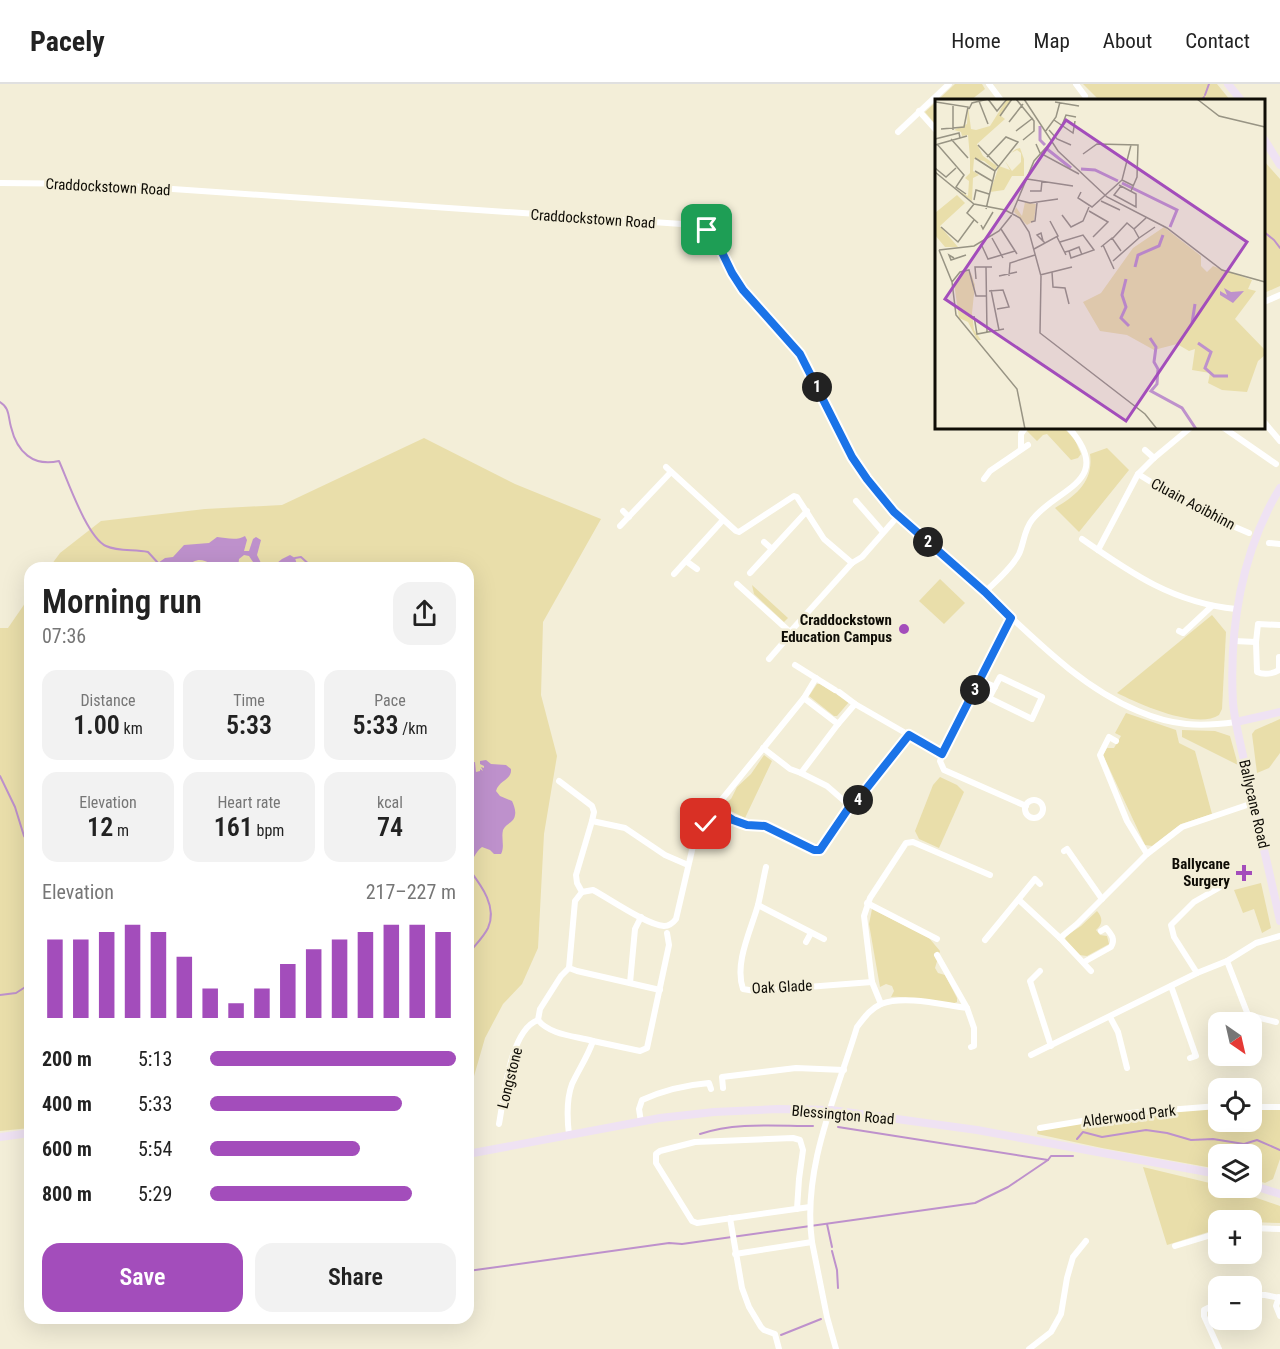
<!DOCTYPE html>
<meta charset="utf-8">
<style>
body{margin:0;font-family:"Roboto Condensed",sans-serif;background:#f2f2f2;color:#222;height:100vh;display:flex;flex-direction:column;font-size:22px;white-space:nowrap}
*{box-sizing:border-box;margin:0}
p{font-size:20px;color:#767676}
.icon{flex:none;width:33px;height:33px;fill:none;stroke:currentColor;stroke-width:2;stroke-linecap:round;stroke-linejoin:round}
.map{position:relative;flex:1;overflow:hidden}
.details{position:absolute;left:24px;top:478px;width:450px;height:762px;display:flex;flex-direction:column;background:#fff;border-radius:18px;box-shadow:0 6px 24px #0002}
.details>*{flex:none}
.needle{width:39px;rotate:146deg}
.controls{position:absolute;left:1208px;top:928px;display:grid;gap:12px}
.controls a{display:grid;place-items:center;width:54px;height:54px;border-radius:12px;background:#fff;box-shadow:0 6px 24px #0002;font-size:30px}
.pin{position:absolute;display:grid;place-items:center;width:51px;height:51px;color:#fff;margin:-26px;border-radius:12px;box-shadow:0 3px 9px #0006}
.km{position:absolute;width:30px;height:30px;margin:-15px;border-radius:50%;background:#222;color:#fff;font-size:16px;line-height:30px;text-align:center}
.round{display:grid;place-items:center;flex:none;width:63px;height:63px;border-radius:18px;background:#f2f2f2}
.overview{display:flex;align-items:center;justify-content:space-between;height:102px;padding:0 18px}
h1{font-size:33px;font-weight:600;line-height:45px}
.figures{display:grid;grid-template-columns:repeat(3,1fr);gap:9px;height:102px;padding:6px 18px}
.figures div{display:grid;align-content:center;border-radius:15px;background:#f2f2f2;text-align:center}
.figures b{font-size:26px;font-weight:600}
.figures small{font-size:16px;font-weight:400}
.figures p{font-size:16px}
.chart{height:168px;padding:12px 18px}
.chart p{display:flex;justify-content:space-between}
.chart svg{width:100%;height:108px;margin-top:6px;stroke:#a34dbb;stroke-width:6}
.cta{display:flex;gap:12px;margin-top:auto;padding:12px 18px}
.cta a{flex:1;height:69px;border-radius:18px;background:#a34dbb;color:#fff;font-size:24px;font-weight:600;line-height:69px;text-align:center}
.cta a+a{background:#f2f2f2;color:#222}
ul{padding:0 18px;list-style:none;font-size:20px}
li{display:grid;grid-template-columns:96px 72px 1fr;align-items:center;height:45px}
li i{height:15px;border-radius:8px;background:#a34dbb}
header{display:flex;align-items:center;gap:36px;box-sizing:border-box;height:84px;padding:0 30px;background:#fff;border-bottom:2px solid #e0e0e0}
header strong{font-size:28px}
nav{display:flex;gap:33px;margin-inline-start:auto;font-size:21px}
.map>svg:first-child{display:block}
</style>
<header>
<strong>Pacely</strong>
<nav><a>Home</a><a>Map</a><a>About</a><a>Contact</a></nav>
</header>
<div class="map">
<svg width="1280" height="1265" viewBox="0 0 1280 1265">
<rect width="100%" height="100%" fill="#f3eed8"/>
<!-- green -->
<g fill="#e9deaa">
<polygon points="955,0 982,0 985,5 971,16 938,16"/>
<polygon points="1083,0 1217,0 1230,16 1099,16"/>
<polygon points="936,18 936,41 925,28"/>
<polygon points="1264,77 1280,95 1280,202 1264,209"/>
<polygon points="1029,344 1064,344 1075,356 1081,370 1078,374 1071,376 1047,350 1043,351 1037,357 1027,347"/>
<polygon points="424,354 515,400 601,435 543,538 541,611 557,672 544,750 538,864 522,900 503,920 485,954 468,1013 468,484 49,484 60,469 101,437 205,425 282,421"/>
<path d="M 1107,364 L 1129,386 L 1079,448 L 1055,424 C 1076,412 1094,397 1090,370 Z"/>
<polygon points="940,495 965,519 944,540 919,517"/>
<polygon points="752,501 788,534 784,538 754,510"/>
<polygon points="30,512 30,1044 0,1047 0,544 8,544"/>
<path d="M 1212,531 L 1226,548 L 1222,625 L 1219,631 C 1197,646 1139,620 1117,609 Z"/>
<polygon points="817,600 820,600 849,618 837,632 834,632 809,612"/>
<polygon points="1126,629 1176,646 1179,659 1195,667 1212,730 1181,740 1152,762 1145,761 1103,671 1107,664 1114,664 1121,652 1115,649"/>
<polygon points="1280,635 1280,669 1269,684 1257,689 1252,650 1255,646"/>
<polygon points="1182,646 1215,647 1230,652 1238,681 1182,653"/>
<polygon points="764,671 772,677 745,734 725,724 725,719 731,715 737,703 751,690"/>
<polygon points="940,693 957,701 964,708 939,764 919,755 915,747 933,701"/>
<polygon points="1261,799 1271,844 1262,849 1254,825 1243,829 1234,806"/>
<path d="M 872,825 L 929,854 L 940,867 L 935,884 L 938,889 L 945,891 L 957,914 L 957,918 C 940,925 911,911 891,913 L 894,907 L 892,902 L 886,900 L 880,903 L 869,840 Z"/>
<path d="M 1097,827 C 1103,834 1103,840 1096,846 L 1100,851 L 1107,852 L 1109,860 L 1087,872 L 1079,871 L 1065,856 L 1066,852 L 1081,842 Z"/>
<polygon points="1218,1023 1218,1038 1251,1038 1251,1025 1280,1026 1280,1075 1273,1095 1265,1099 1251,1095 1251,1071 1218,1071 1218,1085 1102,1064 1037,1050 1038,1046 1131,1030"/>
<polygon points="1143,1083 1218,1101 1218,1104 1228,1104 1280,1122 1280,1139 1218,1137 1218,1145 1167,1161"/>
</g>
<!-- water -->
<g fill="#be91cc">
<path d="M 245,452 L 247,456 L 244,467 L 249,467 L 253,455 L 256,453 L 261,456 L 257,471 L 262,481 L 272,483 L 282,475 L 290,471 L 295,474 L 298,484 L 252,484 L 253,478 L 249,472 L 244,471 L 239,475 L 238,484 C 233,484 227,485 223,484 C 207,480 200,468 186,484 L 151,484 L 165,474 L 173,473 L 184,461 L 209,459 L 217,453 C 226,454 237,457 245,452 Z"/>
<path d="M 486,676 L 491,680 L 506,681 L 511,685 C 512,696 499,696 496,707 L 500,712 L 512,717 C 514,721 516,727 515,731 C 514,739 506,739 503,746 C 501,755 505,762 501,770 L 494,770 L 490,766 L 482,763 C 475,768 474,776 468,780 L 468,679 L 475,678 L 476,688 L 480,687 L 480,685 L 483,687 L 481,683 L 484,684 L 484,682 L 480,680 L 480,677 Z"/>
</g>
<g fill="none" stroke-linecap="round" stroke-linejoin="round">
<!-- stream -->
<g stroke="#be91cc" stroke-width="2">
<polyline points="1205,11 1209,0"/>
<polyline points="1202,16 1204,13"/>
<polyline points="1264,148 1274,156 1280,164"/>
<path d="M 0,318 C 10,324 8,333 11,343 C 17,368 33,383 59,377 C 68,397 87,453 106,462 C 119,468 134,465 148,468 L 159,480"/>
<polyline points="295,474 301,473 312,483 328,482 337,484"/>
<polyline points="353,484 361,482 366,484"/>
<polyline points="0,692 15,723 24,752 30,761"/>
<path d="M 468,784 C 480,800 498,822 488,844 C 483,854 475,861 468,870"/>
<polyline points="0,911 16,909 30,900"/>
<polyline points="838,1043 1048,1076 1051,1072 1073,1072"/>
<path d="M 700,1050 C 736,1038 775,1042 813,1042"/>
<polyline points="1077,1055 1083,1048 1102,1053 1146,1046 1167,1049 1191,1056 1213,1055 1244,1060 1257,1056 1280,1066"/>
<polyline points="827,1140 832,1163"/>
<polyline points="832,1167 837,1186 838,1204"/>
<polyline points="468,1187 669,1159 682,1160 975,1119 1008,1103 1048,1076"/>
<polyline points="781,1251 821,1235"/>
</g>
<!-- street -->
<g stroke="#fff" stroke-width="6">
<polyline points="989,0 1001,16"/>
<polyline points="1076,0 1085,12"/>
<polyline points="919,27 936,46"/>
<polyline points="898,48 949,0"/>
<path d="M 0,99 L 100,100 L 696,141 C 724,153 726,183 743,206 C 760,228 785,246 800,270 C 806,279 810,289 814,299 C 826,323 838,348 852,372 C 885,428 937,464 984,508 C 1031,551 1078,602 1138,627 C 1173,642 1199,643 1236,638"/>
<polyline points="1264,218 1280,211"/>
<polyline points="1264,338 1280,357"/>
<polyline points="1224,344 1276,380"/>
<polyline points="1021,365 1021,350 1025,344"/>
<polyline points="1145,366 1154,374"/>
<polyline points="666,383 736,447 739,448 794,412 797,413 824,455 852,479"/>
<polyline points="1138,390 1200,428 1249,449"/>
<polyline points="984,395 990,387 1028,361"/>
<polyline points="856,417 883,448"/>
<polyline points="623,427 629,433"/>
<polyline points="620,442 671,388"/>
<path d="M 1082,455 C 1132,490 1174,519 1236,525"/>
<polyline points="764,458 772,465"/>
<polyline points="1269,459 1280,460"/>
<polyline points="1098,466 1138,390 1154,374 1190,344"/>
<polyline points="686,477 697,485"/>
<polyline points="750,489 807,427"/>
<polyline points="674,490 723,436"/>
<polyline points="737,500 790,548"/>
<path d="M 985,508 C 996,497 1012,484 1019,470 C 1024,459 1024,446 1032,436 C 1056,404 1116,398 1069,344"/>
<polyline points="1011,534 940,677 944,686 1026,722"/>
<polyline points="1179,547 1183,549 1212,522"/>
<polyline points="1234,557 1256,558 1258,540 1280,541"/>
<path d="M 1256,558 L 1257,588 C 1264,591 1273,590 1279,586 L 1279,573"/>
<polyline points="769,575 789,552 790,548 852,479 862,473 898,432"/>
<polyline points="795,581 835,606"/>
<polygon points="1000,593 1042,613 1032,635 989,614"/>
<polyline points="980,596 995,603"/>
<polyline points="839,608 855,620 942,670"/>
<polyline points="804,614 816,594"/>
<polyline points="855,620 838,640 804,614 719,719 717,726 733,736 747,741 765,742 814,766 820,766 850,722 855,719 909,651"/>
<polyline points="1116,657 1109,653 1100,671 1127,737 1147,770"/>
<polyline points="763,664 790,685 801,689 838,640"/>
<polyline points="801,689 827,702 850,722"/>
<polyline points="559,697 592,722 594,728 592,737 625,744 665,771 688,781"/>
<circle cx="1034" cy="725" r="9"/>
<polyline points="695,754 717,726"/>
<polyline points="1064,767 1067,765 1102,815"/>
<path d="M 766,783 C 763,796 761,809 758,821 C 751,846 734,879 743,905 L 755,907 L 872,898"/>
<path d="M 582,808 L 593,806 C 610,815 647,841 664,842 C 670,842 673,839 676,835 L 693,762"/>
<polyline points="1019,816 1060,854 1091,887"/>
<polyline points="867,819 937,855"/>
<polyline points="758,821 824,855"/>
<polyline points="1060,854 1077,840 1147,770 1182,743 1253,719"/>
<polyline points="985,856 1035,795 1040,800"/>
<polyline points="806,858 811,849"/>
<polyline points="937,871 967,924"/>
<polyline points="1227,877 1248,931 1276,938"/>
<path d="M 1084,878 L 1111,863 C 1116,855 1111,850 1106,844 L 1101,847"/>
<polyline points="569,884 577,887 660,906"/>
<polyline points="1040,887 1030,897 1051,962"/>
<polyline points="1197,889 1174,853 1171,841 1194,818 1222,802"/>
<polyline points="630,899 635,845 641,833"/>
<polyline points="1171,902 1196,972 1190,974"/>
<polyline points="881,920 872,898 864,832 870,814 906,759 913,758 990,791"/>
<polyline points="1110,933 1118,948 1127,984"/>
<polyline points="538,936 540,925 561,892 569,884 575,817 582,808 577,799 576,791 592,737"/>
<polyline points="593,957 640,967 647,964 669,861 667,849"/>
<polyline points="1031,971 1197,889 1227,877 1256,859 1280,852"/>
<polyline points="723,1004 722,993 796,984 844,986"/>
<polyline points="1251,1023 1280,1023"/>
<path d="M 641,1038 L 639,1025 L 642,1016 C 664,1006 685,1001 709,999 L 711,1005"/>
<path d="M 499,1040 C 504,1013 510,946 538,936 C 550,951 575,952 593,957 C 588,972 579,985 572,1000 C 566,1016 567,1034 569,1051"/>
<polyline points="1040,1044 1130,1029 1218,1022"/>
<polyline points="797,1125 799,1095 803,1066 800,1056 793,1054 695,1058 660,1067 656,1070 656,1079 692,1137 697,1139 810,1123"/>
<polyline points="730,1134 742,1204 749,1223 761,1243 764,1246 775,1250 779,1265"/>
<polyline points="1251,1144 1280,1145"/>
<path d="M 812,1158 C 802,1084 836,1012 857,943 C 864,934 870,925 881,920 C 905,911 943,921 967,924 L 974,944 L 974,962 L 971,963"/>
<polyline points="1175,1162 1218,1149"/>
<polyline points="735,1170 812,1158 827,1233 836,1265"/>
<polyline points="1251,1211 1265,1211 1280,1214"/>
<polyline points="1279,1213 1276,1222 1280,1232"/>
<polyline points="1218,1219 1204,1226 1204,1232 1219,1265"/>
<polyline points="1029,1265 1051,1248 1061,1230 1067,1194 1073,1173 1086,1157"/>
</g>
<!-- secondary -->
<g stroke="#efe2f3" stroke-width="8">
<polyline points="1228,0 1241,16"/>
<polyline points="1264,55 1280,81"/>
<path d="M 1280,404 C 1241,468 1229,545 1233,619 C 1235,640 1241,661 1245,681 C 1256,733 1269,785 1280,837"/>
<polyline points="1236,638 1280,628"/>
<polyline points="0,1053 30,1049"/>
<polyline points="468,1070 660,1034 714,1028 778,1025 831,1026 977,1046 1218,1090"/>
<polyline points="1251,1101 1280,1110"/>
</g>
</g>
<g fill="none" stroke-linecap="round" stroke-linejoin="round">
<!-- route casing -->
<g stroke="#fff" stroke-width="12">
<polyline id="route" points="706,740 717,726 733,736 747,741 765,742 814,766 820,766 850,722 855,719 909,651 942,670 1011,534 985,508 894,428 867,395 852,373 800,270 743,206 732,189 718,160 707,146"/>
</g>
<!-- route -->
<use href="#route" stroke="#1a73e8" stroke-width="8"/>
</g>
<!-- markers -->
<g fill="#a34dbb" stroke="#f3eed8" stroke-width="2">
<circle cx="904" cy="545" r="6"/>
<path d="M1241 780h6v6h6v6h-6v6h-6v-6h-6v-6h6z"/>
</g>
<g text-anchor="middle" stroke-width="5" stroke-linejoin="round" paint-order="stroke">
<!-- street labels -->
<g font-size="15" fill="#0f0d06" stroke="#f3eed8">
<text transform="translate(108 103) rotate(3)" y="5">Craddockstown Road</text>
<text transform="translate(593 135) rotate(4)" y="5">Craddockstown Road</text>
<text transform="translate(1193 420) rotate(28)" y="5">Cluain Aoibhinn</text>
<text transform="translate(1254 720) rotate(77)" y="5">Ballycane Road</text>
<text transform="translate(782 903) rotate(-3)" y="5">Oak Glade</text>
<text transform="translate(510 994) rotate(-76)" y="5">Longstone</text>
<text transform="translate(843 1031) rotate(5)" y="5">Blessington Road</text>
<text transform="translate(1129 1032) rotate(-7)" y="5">Alderwood Park</text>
</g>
<!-- poi labels -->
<g font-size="15" font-weight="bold" fill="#0f0d06" stroke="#f3eed8" text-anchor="end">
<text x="892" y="541">Craddockstown<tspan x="892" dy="17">Education Campus</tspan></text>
<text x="1230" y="785">Ballycane<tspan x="1230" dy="17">Surgery</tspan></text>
</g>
</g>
<!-- overview -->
<g transform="translate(935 15)">
<rect width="330" height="330" fill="#f3eed8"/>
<path d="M 72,0 L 77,0 L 66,17 L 70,20 L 42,45 L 48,57 L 62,67 L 60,71 L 49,62 L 39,60 L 38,72 L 44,76 L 38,79 L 37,102 L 20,90 L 33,97 L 34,82 L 30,79 L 35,74 L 35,59 L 33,36 L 27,37 L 26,33 L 19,31 L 32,25 L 33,7 L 36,30 L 41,31 L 55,27 ZM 85,49 L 89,60 L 89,77 L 77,77 L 69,91 L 55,93 L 64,67 L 75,71 L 70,62 L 77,72 L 86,63 L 86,54 L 82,51 L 76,54 L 81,50 ZM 22,96 L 30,104 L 5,127 L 23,148 L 10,148 L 0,136 L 0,114 ZM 90,103 L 101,105 L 99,122 L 92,126 L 79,113 L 81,108 L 87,117 ZM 229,128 L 266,157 L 266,167 L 272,173 L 278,167 L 317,181 L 313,190 L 321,192 L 300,220 L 330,251 L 330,256 L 323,262 L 312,293 L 287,291 L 273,284 L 275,274 L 257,271 L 260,250 L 254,252 L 242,245 L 219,251 L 192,236 L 165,232 L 148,203 L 166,194 L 198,149 ZM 29,171 L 36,174 L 40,186 L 37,214 L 39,231 L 46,241 L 42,241 L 33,223 L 24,219 L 19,184 Z" fill="#e9deaa"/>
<path d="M 289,189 L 296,193 L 309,192 L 298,204 L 285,196 L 285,192 L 292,196 Z" fill="#be91cc"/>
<path fill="none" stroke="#be91cc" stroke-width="3" d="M 105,27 L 105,41 L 110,46M 112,50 L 136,69M 146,70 L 160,71 L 183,82M 187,84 L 242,111 L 235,128M 200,168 L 203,156 L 224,147 L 228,136M 191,180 L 187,196 L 191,208 L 186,219 L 194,227M 257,224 L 260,205M 215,239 L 221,248 L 219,263 L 223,270 L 222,285 L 216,292 L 247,309 L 261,330M 263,244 L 276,253 L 270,269 L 279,277 L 293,277"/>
<path fill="none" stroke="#989484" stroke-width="1.5" d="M 53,0 L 62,12 L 72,0M 81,0 L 99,22 L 99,32 L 88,41M 89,0 L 123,52 L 172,98 L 232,129 L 287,171 L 330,183M 262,0 L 284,17 L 330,28M 44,2 L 53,25M 1,3 L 33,8 L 29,28 L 6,30M 120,3 L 144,7M 18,7 L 18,31M 34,10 L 37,4 L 53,0M 65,17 L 77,0M 119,21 L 138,34 L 140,22M 74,23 L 88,5M 126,29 L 131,16 L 141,18M 114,31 L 122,40 L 136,46M 81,32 L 98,19M 110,33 L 121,18 L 125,3M 0,40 L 24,34 L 25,39M 16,40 L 33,59M 2,45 L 29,76 L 21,88 L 31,95M 101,45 L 105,54 L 144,75M 0,46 L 32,37M 43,46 L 63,67M 196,46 L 187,81 L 199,87M 148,55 L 162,45 L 203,46 L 202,78 L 196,92M 40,59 L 60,72M 0,69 L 11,78 L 21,69M 40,72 L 57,82M 0,73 L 39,105 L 70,111 L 85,119 L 94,133 L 106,177 L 105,234 L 210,315 L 222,330M 92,80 L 138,87M 184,86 L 201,95 L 201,108 L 179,96 L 186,87M 95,92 L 106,92 L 107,82M 146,93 L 143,99 L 157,108 L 187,81M 39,101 L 41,91 L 54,95M 83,101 L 95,104 L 123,100M 166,102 L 185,111M 39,105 L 32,114 L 43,124M 51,110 L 60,72 L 83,43 L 71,38 L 52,58M 154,112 L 173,123 L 158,138M 127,116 L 136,128 L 148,122 L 154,108M 211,119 L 199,130 L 204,139 L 220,128M 96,123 L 100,122 L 102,104M 46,126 L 48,130 L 58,113M 6,128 L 23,143 L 39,121M 66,130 L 82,155M 122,138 L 131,156M 57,139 L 68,159M 178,139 L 192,124 L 199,130M 108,142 L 106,134 L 102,136 L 110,144M 125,143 L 148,136 L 159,151 L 136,159 L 134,152 L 130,153M 168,146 L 179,170M 47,147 L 53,160 L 80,152M 166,148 L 177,139 L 186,152M 99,150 L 123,137 L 115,122M 4,151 L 17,183 L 21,216 L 82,290 L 90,330M 4,151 L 39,147 L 64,132 L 76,117 L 99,62 L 116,43M 134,152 L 144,148 L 147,156M 19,159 L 14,156 L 16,161 L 31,156M 178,162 L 204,139M 51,168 L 52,233M 117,173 L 118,188 L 130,189 L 134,205M 105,176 L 137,168M 64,177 L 82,173M 74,177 L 75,164 L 100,156M 41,180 L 40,168 L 57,168M 17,183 L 25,173 L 34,171 L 41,197 L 51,197M 56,191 L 64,231M 54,192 L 68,191 L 74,208 L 62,210M 39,217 L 42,235 L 69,230"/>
<path fill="#a34dbb" fill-opacity="0.15" stroke="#a34dbb" stroke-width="3" d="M 131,21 L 312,143 L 191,322 L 10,200 Z"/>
<rect width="330" height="330" fill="none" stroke="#0f0d06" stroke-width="3"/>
</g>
</svg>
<div class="controls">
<a><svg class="needle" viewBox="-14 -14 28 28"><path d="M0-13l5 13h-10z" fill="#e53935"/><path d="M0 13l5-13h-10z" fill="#767676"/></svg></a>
<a><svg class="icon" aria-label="locate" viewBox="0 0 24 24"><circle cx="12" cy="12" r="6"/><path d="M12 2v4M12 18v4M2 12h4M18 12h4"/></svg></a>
<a><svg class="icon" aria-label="layers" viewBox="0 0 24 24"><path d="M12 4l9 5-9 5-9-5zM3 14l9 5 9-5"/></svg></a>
<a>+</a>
<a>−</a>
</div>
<div class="pin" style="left:707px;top:146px;background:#1e9e55"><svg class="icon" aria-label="arrive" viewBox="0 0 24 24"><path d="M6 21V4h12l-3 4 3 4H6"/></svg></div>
<div class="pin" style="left:706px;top:740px;background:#d93025"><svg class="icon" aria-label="check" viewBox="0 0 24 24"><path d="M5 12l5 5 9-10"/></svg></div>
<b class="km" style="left:817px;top:303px">1</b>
<b class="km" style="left:928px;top:458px">2</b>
<b class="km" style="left:975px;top:606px">3</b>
<b class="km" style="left:858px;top:716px">4</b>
<section class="details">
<div class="overview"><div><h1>Morning run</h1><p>07:36</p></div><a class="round"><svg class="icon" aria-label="share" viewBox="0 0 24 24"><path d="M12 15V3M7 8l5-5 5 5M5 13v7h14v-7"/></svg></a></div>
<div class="figures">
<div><p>Distance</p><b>1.00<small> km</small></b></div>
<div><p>Time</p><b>5:33</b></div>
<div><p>Pace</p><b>5:33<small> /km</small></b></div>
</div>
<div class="figures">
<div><p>Elevation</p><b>12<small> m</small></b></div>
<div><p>Heart rate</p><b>161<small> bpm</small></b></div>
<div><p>kcal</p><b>74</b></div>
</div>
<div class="chart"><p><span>Elevation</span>217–227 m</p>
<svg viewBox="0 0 160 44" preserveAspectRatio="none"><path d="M5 44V12M15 44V12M25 44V9M35 44V6M45 44V9M55 44V19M65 44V32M75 44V38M85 44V32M95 44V22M105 44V16M115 44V12M125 44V9M135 44V6M145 44V6M155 44V9"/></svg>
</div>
<ul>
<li><b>200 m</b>5:13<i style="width:100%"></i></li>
<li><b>400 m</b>5:33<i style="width:78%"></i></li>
<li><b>600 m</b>5:54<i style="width:61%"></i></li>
<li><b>800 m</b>5:29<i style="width:82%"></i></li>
</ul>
<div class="cta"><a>Save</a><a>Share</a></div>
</section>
</div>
